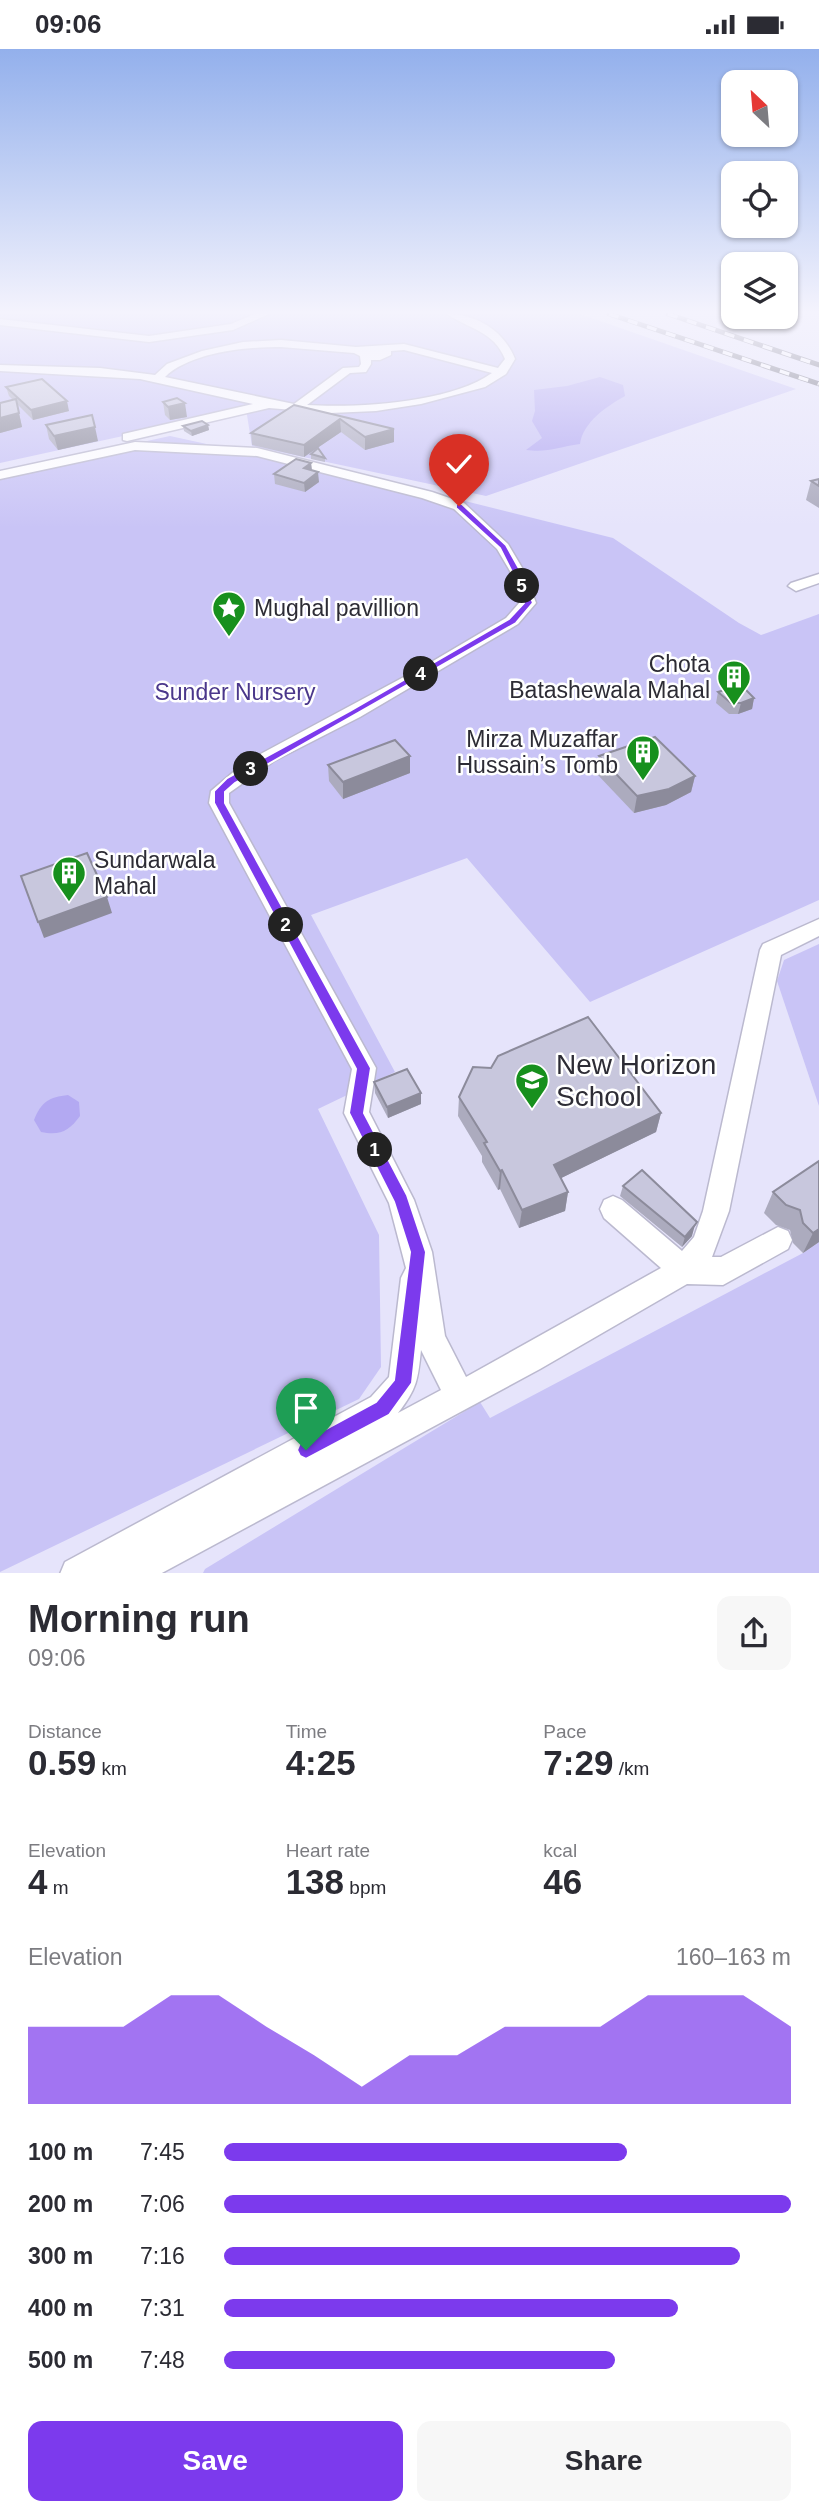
<!DOCTYPE html>
<meta charset="utf-8">
<style>
body{margin:0;font-family:Arial,sans-serif;background:#f7f7f7;color:#2b2b33;height:100vh;display:flex;flex-direction:column;font-size:26px;white-space:nowrap}
*{box-sizing:border-box;margin:0}
p{font-size:23px;color:#7c7c81}
.icon{flex:none;width:38px;height:38px;fill:none;stroke:currentColor;stroke-width:2;stroke-linecap:round;stroke-linejoin:round}
.map{position:relative;height:1524px;overflow:hidden}
.panel{display:flex;flex-direction:column;background:#fff;flex:1}
.panel>*{flex:none}
.needle{width:46px;rotate:334deg}
.fabs{position:absolute;left:721px;top:21px;display:grid;gap:14px}
.fabs a{display:grid;place-items:center;width:77px;height:77px;border-radius:14px;background:#fff;box-shadow:0 2px 5px #0004;font-size:35px}
.pin{position:absolute;display:grid;place-items:center;width:60px;height:60px;color:#fff;margin:-72px -30px;border-radius:50% 50% 50% 0;rotate:-45deg;box-shadow:0 0 7px #0007}
.pin .icon{rotate:45deg}
.km{position:absolute;width:35px;height:35px;margin:-18px;border-radius:50%;background:#222;color:#fff;font-size:19px;line-height:35px;text-align:center}
.round{display:grid;place-items:center;flex:none;width:74px;height:74px;border-radius:14px;background:#f7f7f7}
.head{display:flex;align-items:center;justify-content:space-between;height:119px;padding:0 28px}
h1{font-size:38px;font-weight:700;line-height:52px}
.metrics{display:grid;grid-template-columns:repeat(3,1fr);gap:10px;height:119px;padding:7px 28px}
.metrics div{display:grid;align-content:center}
.metrics b{font-size:35px;font-weight:700}
.metrics small{font-size:19px;font-weight:400}
.metrics p{font-size:19px}
.chart{height:196px;padding:14px 28px}
.chart p{display:flex;justify-content:space-between}
.chart svg{width:100%;height:126px;margin-top:7px;fill:#7c3aed;opacity:.7}
.action{display:flex;gap:14px;margin-top:auto;padding:14px 28px}
.action a{flex:1;height:80px;border-radius:14px;background:#7c3aed;color:#fff;font-size:28px;font-weight:700;line-height:80px;text-align:center}
.action a+a{background:#f7f7f7;color:#2b2b33}
ul{padding:0 28px;list-style:none;font-size:23px}
li{display:grid;grid-template-columns:112px 84px 1fr;align-items:center;height:52px}
li i{height:18px;border-radius:9px;background:#7c3aed}
.status{display:flex;justify-content:space-between;align-items:center;height:49px;padding:0 35px;background:#fff;direction:ltr}
.status svg{height:19px;fill:currentColor}
.map>svg:first-child{display:block}
</style>
<div class="status"><b>09:06</b><svg viewBox="0 0 49 12"><path d="M0 12V9h3v3zM5 12V6h3v6zM10 12V3h3v9zM15 12V0h3v12zM26 1h20v11H26zM47 4h2v5h-2z"/></svg></div>
<div class="map">
<svg width="819" height="1525" viewBox="0 0 819 1525">
<rect width="100%" height="100%" fill="#e6e4fb"/>
<!-- green -->
<g fill="#c9c4f6">
<polygon points="0,265 580,265 796,340 486,447 252,397 246,360 0,414"/>
<polygon points="170,387 433,444 613,489 739,574 761,586 819,565 819,851 590,953 467,809 311,866 395,1023 318,1060 379,1186 381,1318 359,1350 0,1523 0,424"/>
<polygon points="819,895 819,1057 777,932 784,911"/>
<polygon points="819,1193 819,1524 203,1524 205,1520 480,1353 490,1369 803,1204"/>
</g>
<!-- water -->
<g fill="#b3a9f2">
<path d="M 600,328 L 623,336 L 625,347 C 607,357 583,373 580,395 C 558,398 548,404 526,401 L 542,389 L 532,372 L 535,362 L 534,341 L 567,337 Z"/>
<path d="M 68,1046 L 79,1053 L 80,1067 C 69,1082 60,1087 41,1083 L 34,1071 C 41,1053 49,1048 68,1046 Z"/>
</g>
<g fill="none" stroke-linecap="round" stroke-linejoin="round">
<!-- minor casing -->
<g stroke="#bbb9cf" stroke-width="3">
<g id="minor">
<polygon points="255,265 269,265 233,281 149,293 0,276 0,270 149,287 231,275"/>
<path d="M 447,265 C 477,265 504,282 515,310 L 506,325 L 485,338 L 421,355 L 376,362 L 330,364 L 269,359 L 127,392 L 123,391 L 123,385 L 253,355 L 140,330 L 0,322 L 0,316 L 100,319 L 155,326 L 167,315 L 202,302 L 243,293 L 281,291 L 356,298 L 404,295 L 498,319 L 505,310 C 494,282 469,280 447,265 ZM 281,298 L 354,304 L 360,307 L 361,315 L 359,318 L 343,319 L 294,355 L 165,328 C 191,303 246,298 281,298 ZM 404,301 L 492,324 C 450,354 358,359 307,356 L 350,324 L 366,323 L 371,315 L 371,311 L 380,311 L 391,306 L 391,302 Z"/>
<path d="M 135,393 L 257,399 L 432,443 L 464,454 L 508,495 L 524,522 L 536,554 L 518,575 L 360,668 L 274,712 L 229,744 L 229,754 L 376,1019 L 369,1063 L 414,1151 L 432,1203 L 445,1287 L 466,1328 L 661,1219 L 604,1169 L 600,1160 L 604,1151 L 613,1147 L 622,1151 L 682,1202 L 694,1188 L 703,1162 L 760,901 L 763,895 L 819,870 L 819,887 L 781,906 L 729,1162 L 712,1208 L 721,1208 L 778,1178 L 788,1182 L 792,1191 L 788,1200 L 723,1236 L 687,1235 L 540,1320 L 160,1525 L 60,1525 L 65,1513 L 371,1348 L 389,1328 L 401,1229 L 406,1219 L 389,1154 L 344,1064 L 352,1020 L 209,754 L 211,742 L 244,714 L 428,615 L 506,569 L 520,553 L 510,522 L 497,500 L 454,460 L 422,449 L 257,407 L 135,401 L 0,430 L 0,422 ZM 421,1301 L 441,1341 L 398,1364 C 417,1340 418,1330 421,1301 Z"/>
<polygon points="819,525 819,534 796,542 788,537 791,534"/>
</g>
</g>
<!-- minor -->
<use href="#minor" fill="#fff" fill-rule="evenodd"/>
<!-- rail casing -->
<g stroke="#666573" stroke-width="5">
<g id="rail">
<polyline points="609,265 819,335"/>
<polyline points="668,265 819,316"/>
</g>
</g>
<!-- rail -->
<use href="#rail" stroke="#fff" stroke-width="3.5" stroke-dasharray="10" stroke-linecap="butt"/>
</g>
<!-- wall -->
<g fill="#acabbe">
<polygon points="6,338 69,362 33,371 17,355 22,378 0,384 0,354 13,351 9,347"/>
<polygon points="163,353 187,368 170,371 165,366"/>
<polygon points="294,356 394,380 394,393 365,401 341,383 304,408 252,396 251,384"/>
<polygon points="46,376 98,392 58,401 49,390"/>
<polygon points="208,376 209,381 192,387 184,382 183,377"/>
<polygon points="311,405 325,409 325,413 311,410"/>
<polygon points="311,414 312,421 319,433 305,443 275,435 274,425"/>
<polygon points="819,430 819,459 806,451 811,432"/>
<polygon points="718,643 754,649 752,660 738,665 729,665 716,654"/>
<polygon points="599,707 695,727 691,743 666,756 634,764 596,724"/>
<polygon points="328,716 410,724 343,750 329,732"/>
<polygon points="374,1033 421,1044 421,1055 388,1069 375,1044"/>
<polygon points="459,1048 661,1064 656,1083 561,1129 568,1143 565,1162 519,1179 500,1140 498,1141 482,1113 482,1107 458,1067"/>
<polygon points="819,1112 819,1193 803,1204 793,1194 790,1181 776,1176 764,1164 773,1143"/>
<polygon points="623,1137 692,1187 682,1198 620,1147"/>
</g>
<!-- shaded-wall -->
<g fill="#8c8b9b">
<polygon points="67,352 69,362 33,371 31,361"/>
<polygon points="185,354 187,368 170,371 168,358"/>
<polygon points="19,364 22,378 0,384 0,369"/>
<polygon points="340,370 341,383 304,408 304,396"/>
<polygon points="208,376 209,381 192,387 191,382"/>
<polygon points="95,378 98,392 58,401 54,387"/>
<polygon points="394,380 394,393 365,401 365,388"/>
<polygon points="311,414 312,424 304,419"/>
<polygon points="318,423 319,433 305,443 304,434"/>
<polygon points="754,649 752,660 738,665 741,654"/>
<polygon points="410,707 410,724 343,750 343,733"/>
<polygon points="695,727 691,743 666,756 634,764 637,747"/>
<polygon points="107,848 112,864 44,889 38,873"/>
<polygon points="421,1044 421,1055 388,1069 387,1058"/>
<polygon points="661,1064 656,1083 551,1134 554,1116"/>
<polygon points="502,1121 500,1140 498,1141 500,1122"/>
<polygon points="568,1143 565,1162 519,1179 522,1161"/>
<polygon points="695,1176 692,1187 682,1198 685,1188"/>
<polygon points="819,1180 819,1193 803,1204 813,1184"/>
</g>
<!-- building -->
<g fill="#c8c7dd" stroke="#8c8b9b" stroke-width="2">
<polygon points="42,330 67,352 31,361 6,338"/>
<polygon points="177,349 185,354 168,358 163,353"/>
<polygon points="16,350 19,364 0,369 0,354"/>
<polygon points="294,356 394,380 365,388 340,370 304,396 251,384"/>
<polygon points="92,366 95,378 54,387 46,376"/>
<polygon points="202,372 208,376 191,382 183,377"/>
<polygon points="318,399 325,409 311,405"/>
<polygon points="296,410 311,414 304,419 318,423 304,434 274,425"/>
<polygon points="819,430 819,437 811,432"/>
<polygon points="734,638 745,640 754,649 741,654 731,654 718,643"/>
<polygon points="655,688 695,727 669,740 637,747 599,707"/>
<polygon points="395,691 410,707 343,733 328,716"/>
<polygon points="87,804 107,848 38,873 21,827"/>
<polygon points="588,968 661,1064 554,1116 568,1143 522,1161 502,1121 500,1122 484,1094 487,1093 459,1048 473,1018 491,1019 498,1007"/>
<polygon points="407,1020 421,1044 387,1058 374,1033"/>
<polygon points="819,1112 819,1180 813,1184 803,1174 800,1161 786,1156 773,1143"/>
<polygon points="642,1121 697,1173 695,1176 685,1188 623,1137"/>
</g>
<!-- sky -->
<linearGradient id="sky" x2="0" y2="1"><stop stop-color="#93b0ec"/><stop offset="0.55" stop-color="#f4f3fd"/><stop offset="1" stop-color="#f4f3fd" stop-opacity="0"/></linearGradient>
<rect width="819" height="479" fill="url(#sky)"/>
<!-- route -->
<polygon fill="#7c3aed" stroke="#fff" stroke-width="2" points="456,455 462,455 506,496 521,523 533,554 516,574 235,734 225,743 225,754 371,1019 364,1064 407,1146 426,1203 412,1334 389,1366 306,1410 300,1407 297,1401 300,1394 376,1353 394,1331 410,1203 394,1153 349,1064 356,1020 214,754 214,742 227,729 350,662 509,570 524,554 512,523 500,499 456,459"/>
<!-- icons -->
<defs>
<g id="sight-pin" transform="scale(1.75)"><path d="M0 17L-7.5 6A9.5 9.5 0 1 1 7.5 6Z" fill="#17901d" stroke="#fff"/><path d="M0-6L1.8-2.2L6-1.7L2.9 1.2L3.7 5.4L0 3.3L-3.7 5.4L-2.9 1.2L-6-1.7L-1.8-2.2Z" fill="#fff"/></g>
<g id="building-pin" transform="scale(1.75)"><path d="M0 17L-7.5 6A9.5 9.5 0 1 1 7.5 6Z" fill="#17901d" stroke="#fff"/><path d="M-4-6H4V6H1V3H-1V6H-4ZM-2.5-4.3h1.7v1.8h-1.7ZM.8-4.3h1.7v1.8H.8ZM-2.5-1h1.7V.8h-1.7ZM.8-1h1.7V.8H.8Z" fill="#fff"/></g>
<g id="school-pin" transform="scale(1.75)"><path d="M0 17L-7.5 6A9.5 9.5 0 1 1 7.5 6Z" fill="#17901d" stroke="#fff"/><path d="M0-5L7-2L0 1L-7-2ZM-4 1L0 2.5L4 1V4Q0 6-4 4Z" fill="#fff"/></g>
</defs>
<g fill-rule="evenodd">
<use href="#sight-pin" x="229" y="559"/>
<use href="#building-pin" x="734" y="628"/>
<use href="#building-pin" x="643" y="703"/>
<use href="#building-pin" x="69" y="824"/>
<use href="#school-pin" x="532" y="1031"/>
</g>
<g text-anchor="middle" stroke-width="5" stroke-linejoin="round" paint-order="stroke">
<!-- poi labels -->
<g font-size="23" fill="#2d2c35" stroke="#fff" text-anchor="start">
<text x="254" y="567">Mughal pavillion</text>
<text x="710" y="623" text-anchor="end">Chota<tspan x="710" dy="26">Batashewala Mahal</tspan></text>
<text x="618" y="698" text-anchor="end">Mirza Muzaffar<tspan x="618" dy="26">Hussain’s Tomb</tspan></text>
<text x="94" y="819">Sundarwala<tspan x="94" dy="26">Mahal</tspan></text>
</g>
<!-- park labels -->
<g font-size="23" fill="#4a378b" stroke="#fff">
<text x="235" y="651">Sunder Nursery</text>
</g>
<!-- near-poi labels -->
<g font-size="28" fill="#2d2c35" stroke="#fff" text-anchor="start">
<text x="556" y="1025">New Horizon<tspan x="556" dy="32">School</tspan></text>
</g>
</g>
</svg>
<div class="fabs">
<a><svg class="needle" viewBox="-14 -14 28 28"><path d="M0-13l5 13h-10z" fill="#e53935"/><path d="M0 13l5-13h-10z" fill="#7c7c81"/></svg></a>
<a><svg class="icon" aria-label="locate" viewBox="0 0 24 24"><circle cx="12" cy="12" r="6"/><path d="M12 2v4M12 18v4M2 12h4M18 12h4"/></svg></a>
<a><svg class="icon" aria-label="layers" viewBox="0 0 24 24"><path d="M12 4l9 5-9 5-9-5zM3 14l9 5 9-5"/></svg></a>
</div>
<div class="pin" style="left:306px;top:1401px;background:#1e9e55"><svg class="icon" aria-label="arrive" viewBox="0 0 24 24"><path d="M6 21V4h12l-3 4 3 4H6"/></svg></div>
<div class="pin" style="left:459px;top:457px;background:#d93025"><svg class="icon" aria-label="check" viewBox="0 0 24 24"><path d="M5 12l5 5 9-10"/></svg></div>
<b class="km" style="left:375px;top:1101px">1</b>
<b class="km" style="left:286px;top:876px">2</b>
<b class="km" style="left:251px;top:720px">3</b>
<b class="km" style="left:421px;top:625px">4</b>
<b class="km" style="left:522px;top:537px">5</b>
</div>
<section class="panel">
<div class="head"><div><h1>Morning run</h1><p>09:06</p></div><a class="round"><svg class="icon" aria-label="share" viewBox="0 0 24 24"><path d="M12 15V3M7 8l5-5 5 5M5 13v7h14v-7"/></svg></a></div>
<div class="metrics">
<div><p>Distance</p><b>0.59<small> km</small></b></div>
<div><p>Time</p><b>4:25</b></div>
<div><p>Pace</p><b>7:29<small> /km</small></b></div>
</div>
<div class="metrics">
<div><p>Elevation</p><b>4<small> m</small></b></div>
<div><p>Heart rate</p><b>138<small> bpm</small></b></div>
<div><p>kcal</p><b>46</b></div>
</div>
<div class="chart"><p><span>Elevation</span>160–163 m</p>
<svg viewBox="0 0 160 44" preserveAspectRatio="none"><path d="M0 44V17L10 17L20 17L30 6L40 6L50 17L60 27L70 38L80 27L90 27L100 17L110 17L120 17L130 6L140 6L150 6L160 17V44z"/></svg>
</div>
<ul>
<li><b>100 m</b>7:45<i style="width:71%"></i></li>
<li><b>200 m</b>7:06<i style="width:100%"></i></li>
<li><b>300 m</b>7:16<i style="width:91%"></i></li>
<li><b>400 m</b>7:31<i style="width:80%"></i></li>
<li><b>500 m</b>7:48<i style="width:69%"></i></li>
</ul>
<div class="action"><a>Save</a><a>Share</a></div>
</section>
